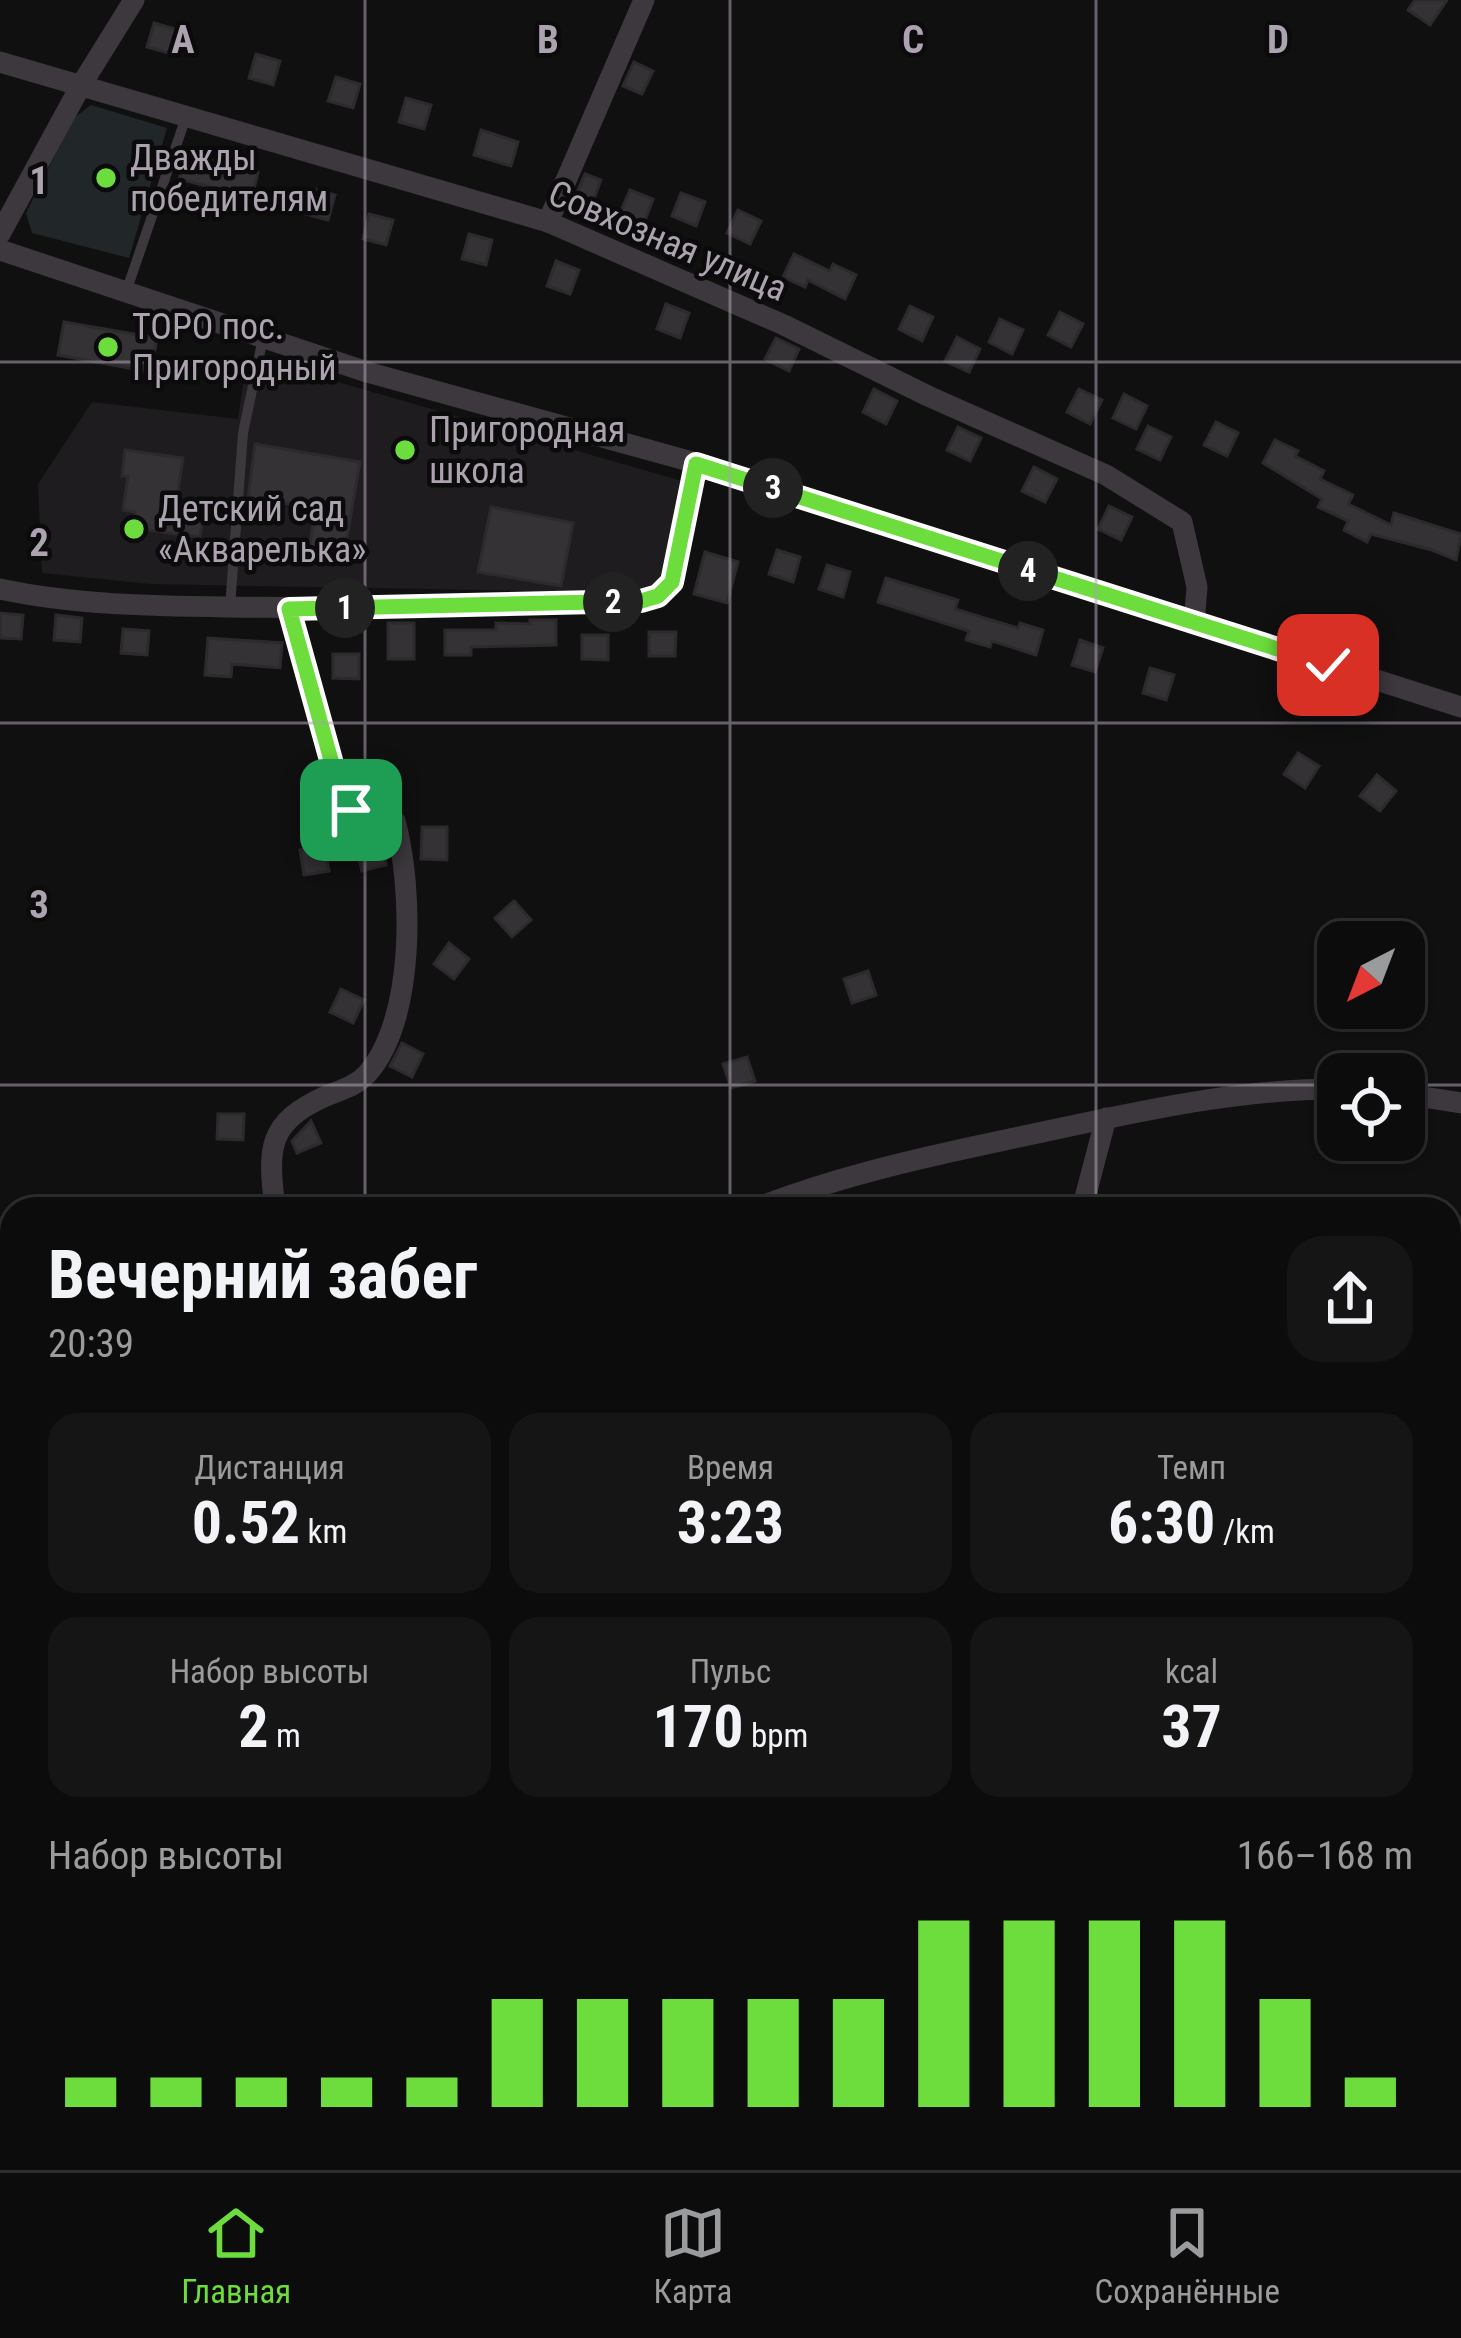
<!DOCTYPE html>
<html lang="ru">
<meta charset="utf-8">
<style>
body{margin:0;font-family:"Roboto Condensed",sans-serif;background:#161516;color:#f1f3f6;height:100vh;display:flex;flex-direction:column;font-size:45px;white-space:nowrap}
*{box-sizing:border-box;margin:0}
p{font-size:39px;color:#9a9b9d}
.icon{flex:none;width:66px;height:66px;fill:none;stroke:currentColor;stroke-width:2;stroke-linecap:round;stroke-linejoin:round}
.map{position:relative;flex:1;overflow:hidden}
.panel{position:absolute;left:0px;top:1197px;width:1461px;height:975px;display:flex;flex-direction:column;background:#0d0c0d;border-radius:36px 36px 0 0;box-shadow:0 3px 9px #0004,0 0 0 3px #2d2c2e}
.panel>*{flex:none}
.needle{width:78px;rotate:222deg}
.buttons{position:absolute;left:1317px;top:921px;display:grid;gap:24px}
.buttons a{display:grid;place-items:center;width:108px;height:108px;border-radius:24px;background:#0d0c0d;box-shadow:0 3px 9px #0004,0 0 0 3px #2d2c2e;font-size:60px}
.pin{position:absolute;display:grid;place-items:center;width:102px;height:102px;color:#fff;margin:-51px;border-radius:24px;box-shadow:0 6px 18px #0006}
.km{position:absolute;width:60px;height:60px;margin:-30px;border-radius:50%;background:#222;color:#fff;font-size:33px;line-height:60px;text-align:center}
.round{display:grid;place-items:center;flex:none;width:126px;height:126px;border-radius:36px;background:#161516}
.head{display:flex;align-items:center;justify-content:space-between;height:204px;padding:0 48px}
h1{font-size:66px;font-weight:700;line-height:90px}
.metrics{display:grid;grid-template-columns:repeat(3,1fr);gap:18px;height:204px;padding:12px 48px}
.metrics div{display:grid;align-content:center;border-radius:30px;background:#161516;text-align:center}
.metrics b{font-size:60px;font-weight:700}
.metrics small{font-size:33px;font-weight:400}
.metrics p{font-size:33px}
.chart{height:336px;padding:24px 48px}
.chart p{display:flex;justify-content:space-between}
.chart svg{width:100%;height:216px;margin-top:12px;stroke:#6cdd3c;stroke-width:6}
.menu{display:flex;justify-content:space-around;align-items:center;height:168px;border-top:3px solid #2d2c2e;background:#0d0c0d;font-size:33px;color:#9a9b9d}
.menu a{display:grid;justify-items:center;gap:6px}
.menu .selected{color:#6cdd3c}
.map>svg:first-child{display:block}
</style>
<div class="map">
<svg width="1461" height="2170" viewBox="0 0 1461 2170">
<rect width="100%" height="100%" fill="#111011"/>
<!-- built -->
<polygon fill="#1e1c1e" points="247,356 682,481 666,576 647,593 150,584 42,573 38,484 92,402 238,419"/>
<!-- green -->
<g fill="#212628">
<polygon points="91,105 167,128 129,258 32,233 26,213 74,118"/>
<polygon points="1449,1962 1461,1962 1461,2170 1151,2170 1149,2160 1449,2160"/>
</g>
<!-- building -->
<g fill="#353236" stroke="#2d2a2d" stroke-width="3">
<polygon points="1415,0 1447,0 1430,25 1408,10"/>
<polygon points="154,23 179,30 172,54 147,47"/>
<polygon points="256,54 280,61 273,85 249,78"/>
<polygon points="634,62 653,71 642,94 623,86"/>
<polygon points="336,77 360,84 353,108 328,101"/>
<polygon points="406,98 431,105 424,129 399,122"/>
<polygon points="481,130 518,142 511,166 474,155"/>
<polygon points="186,154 258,172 252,198 179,179"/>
<polygon points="585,174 601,180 592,204 575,197"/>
<polygon points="311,188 335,195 328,220 305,214"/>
<polygon points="630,190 653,199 644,223 620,213"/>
<polygon points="681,193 705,202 696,226 672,216"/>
<polygon points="738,210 761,221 750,244 727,233"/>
<polygon points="369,214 393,220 386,245 363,239"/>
<polygon points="469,234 492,240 486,265 462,259"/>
<polygon points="794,254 830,271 833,264 856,275 845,299 808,280 805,287 783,277"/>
<polygon points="556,261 579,270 570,294 547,286"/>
<polygon points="666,304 689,313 680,338 657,329"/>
<polygon points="910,306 933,317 922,341 899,329"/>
<polygon points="1060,312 1083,324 1071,347 1048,335"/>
<polygon points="1000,319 1023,330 1012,354 989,342"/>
<polygon points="64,322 157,338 151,372 58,355"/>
<polygon points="957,337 980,349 969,372 945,361"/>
<polygon points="776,338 799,349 789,371 765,359"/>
<polygon points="874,389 897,401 886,424 863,412"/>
<polygon points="1079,389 1102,400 1090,424 1067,412"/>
<polygon points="1124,394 1147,406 1136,429 1113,418"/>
<polygon points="1216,422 1238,433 1227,456 1204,445"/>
<polygon points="1148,426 1171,437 1160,460 1137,449"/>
<polygon points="958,427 981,438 970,461 947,450"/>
<polygon points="1275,440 1298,451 1295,456 1324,471 1320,479 1353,495 1348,504 1391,525 1394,513 1461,534 1456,560 1432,550 1371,534 1367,542 1344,530 1348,521 1318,507 1322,499 1263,463"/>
<polygon points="255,444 360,462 344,555 309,549 316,507 248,499"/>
<polygon points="125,450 183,458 176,504 204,507 200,537 133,528 135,512 123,510 128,476 122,476"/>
<polygon points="1034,467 1057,479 1045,502 1022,491"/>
<polygon points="1109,506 1132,517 1121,540 1098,529"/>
<polygon points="491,507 573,523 561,586 478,572"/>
<polygon points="777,550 800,557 793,582 769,574"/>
<polygon points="705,552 738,562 727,603 694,594"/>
<polygon points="827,565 850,572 843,597 819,589"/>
<polygon points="886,578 958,600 955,609 1018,628 1020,623 1043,630 1036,655 992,641 990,647 966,640 969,631 878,602"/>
<polygon points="0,613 23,615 21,639 0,638"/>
<polygon points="56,615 82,618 80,642 54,640"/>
<polygon points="530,620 556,620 556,645 471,647 471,655 445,655 445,630 496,630 496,623 530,624"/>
<rect x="388" y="623" width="26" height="36"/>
<polygon points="123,629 149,631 147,655 121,653"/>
<polygon points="649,632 676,632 675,656 649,656"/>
<polygon points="582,635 608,635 608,660 582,659"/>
<polygon points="208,638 282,643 280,668 232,664 231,677 205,675"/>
<polygon points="1080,640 1103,648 1095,672 1072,665"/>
<polygon points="333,654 359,654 359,679 333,678"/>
<polygon points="1150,668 1174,675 1166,700 1143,693"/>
<polygon points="1298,753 1319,766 1305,788 1284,774"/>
<polygon points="1377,775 1396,791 1380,811 1360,796"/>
<polygon points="377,826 386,865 362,871 352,832"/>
<polygon points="422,827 447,827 447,860 421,859"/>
<polygon points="325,846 329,871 304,875 300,850"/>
<polygon points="514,901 531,920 512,937 495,918"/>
<polygon points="449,943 469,959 454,979 434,964"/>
<polygon points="868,971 876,995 852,1003 844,979"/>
<polygon points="341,989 364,1000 353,1023 330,1012"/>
<polygon points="402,1043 423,1054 412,1077 390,1066"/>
<polygon points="747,1057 755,1081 731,1088 723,1064"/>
<polygon points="218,1114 244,1114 243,1140 217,1139"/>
<polygon points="311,1121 321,1143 297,1153 292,1141"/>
</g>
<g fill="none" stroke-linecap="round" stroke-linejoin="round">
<!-- service -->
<g stroke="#3c383d" stroke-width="10">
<polyline points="126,292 186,117"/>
<polyline points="230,607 243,433 263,338"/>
</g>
<!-- minor -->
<g stroke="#3c383d" stroke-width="21">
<polyline points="0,62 548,222 784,325 928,396 1106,475 1182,522 1197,587 1194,624"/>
<polyline points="548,222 644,0"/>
<polyline points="0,234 80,87 134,0"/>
<polyline points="0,250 367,372 696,463 1461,707"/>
<path d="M 0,589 C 75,605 152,606 228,607 C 366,609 504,604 641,601 L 658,595 L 672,582 L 696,463"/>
<polyline points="1404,1094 1461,1103"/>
<path d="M 275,1209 C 268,1149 266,1123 326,1096 C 341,1090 356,1086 367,1074 C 416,1019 413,887 395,821 L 387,811 L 351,810 L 341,796 L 289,609"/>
<path d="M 754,1209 C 846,1173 942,1153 1038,1133 C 1136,1112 1237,1089 1338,1089"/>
<polyline points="1082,1209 1106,1118"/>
<polyline points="1449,1770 1461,1727"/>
</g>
</g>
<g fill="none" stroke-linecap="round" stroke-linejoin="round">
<!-- route casing -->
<g stroke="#fff" stroke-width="24">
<polyline id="route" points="351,810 341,796 289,609 641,601 658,596 672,582 696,464 1328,665"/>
</g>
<!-- route -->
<use href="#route" stroke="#6cdd3c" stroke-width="15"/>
</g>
<!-- grid -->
<path fill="none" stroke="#ada3b0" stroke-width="3" stroke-opacity="0.55" d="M 365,0 L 365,1209M 730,0 L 730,1209M 1096,0 L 1096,1209M 0,362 L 1461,362M 0,723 L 1461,723M 0,1085 L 1338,1085M 1404,1085 L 1461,1085M 0,1447 L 12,1447M 1449,1447 L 1461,1447M 0,1808 L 12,1808M 1449,1808 L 1461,1808M 365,2160 L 365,2170M 730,2160 L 730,2170M 1096,2160 L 1096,2170"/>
<!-- markers -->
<g fill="#6cdd3c" stroke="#0c0b0c" stroke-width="4.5">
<circle cx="106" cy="178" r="12"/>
<circle cx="108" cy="347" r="12"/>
<circle cx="405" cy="450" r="12"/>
<circle cx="134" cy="529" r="12"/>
</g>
<g text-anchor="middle" stroke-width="9" stroke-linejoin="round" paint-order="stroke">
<!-- poi labels -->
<g font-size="36" fill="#ada3b0" stroke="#0c0b0c" text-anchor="start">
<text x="130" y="170">Дважды<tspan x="130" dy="41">победителям</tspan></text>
<text x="132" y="339">ТОРО пос.<tspan x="132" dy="41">Пригородный</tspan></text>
<text x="429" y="442">Пригородная<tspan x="429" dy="41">школа</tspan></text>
<text x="158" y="521">Детский сад<tspan x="158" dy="41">«Акварелька»</tspan></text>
</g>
<!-- street labels -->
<g font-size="36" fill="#ada3b0" stroke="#0c0b0c">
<text transform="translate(668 240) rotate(23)" y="13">Совхозная улица</text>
</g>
</g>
<g font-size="39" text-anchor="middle" font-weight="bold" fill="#ada3b0" stroke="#0c0b0c" stroke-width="9" stroke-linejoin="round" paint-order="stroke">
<text x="183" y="53">A</text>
<text x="548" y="53">B</text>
<text x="913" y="53">C</text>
<text x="1278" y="53">D</text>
<text x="39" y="194">1</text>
<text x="39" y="556">2</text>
<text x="39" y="918">3</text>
</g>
</svg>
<div class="buttons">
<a><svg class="needle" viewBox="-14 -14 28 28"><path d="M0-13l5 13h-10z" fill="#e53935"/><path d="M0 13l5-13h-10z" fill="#9a9b9d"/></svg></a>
<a><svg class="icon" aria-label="locate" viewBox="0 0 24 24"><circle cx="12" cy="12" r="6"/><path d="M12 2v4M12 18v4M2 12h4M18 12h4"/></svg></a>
</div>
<div class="pin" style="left:351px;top:810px;background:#1e9e55"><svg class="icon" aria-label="arrive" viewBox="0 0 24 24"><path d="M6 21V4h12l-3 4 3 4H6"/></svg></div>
<div class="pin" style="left:1328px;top:665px;background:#d93025"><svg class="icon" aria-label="check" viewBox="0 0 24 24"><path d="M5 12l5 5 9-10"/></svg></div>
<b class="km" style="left:345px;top:608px">1</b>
<b class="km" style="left:613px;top:602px">2</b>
<b class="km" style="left:773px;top:488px">3</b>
<b class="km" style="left:1028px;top:571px">4</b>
<section class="panel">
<div class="head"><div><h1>Вечерний забег</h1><p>20:39</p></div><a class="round"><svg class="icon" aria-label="share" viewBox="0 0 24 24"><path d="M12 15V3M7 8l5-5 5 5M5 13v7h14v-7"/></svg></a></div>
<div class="metrics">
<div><p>Дистанция</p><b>0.52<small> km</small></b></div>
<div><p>Время</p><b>3:23</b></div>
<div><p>Темп</p><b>6:30<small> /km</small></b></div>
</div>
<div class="metrics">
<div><p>Набор высоты</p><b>2<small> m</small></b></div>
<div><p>Пульс</p><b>170<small> bpm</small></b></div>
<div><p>kcal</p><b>37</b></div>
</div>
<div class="chart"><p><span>Набор высоты</span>166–168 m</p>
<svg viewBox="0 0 160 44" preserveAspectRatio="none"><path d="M5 44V38M15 44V38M25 44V38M35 44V38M45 44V38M55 44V22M65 44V22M75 44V22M85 44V22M95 44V22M105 44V6M115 44V6M125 44V6M135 44V6M145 44V22M155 44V38"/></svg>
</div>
</section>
</div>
<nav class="menu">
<a class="selected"><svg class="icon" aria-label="home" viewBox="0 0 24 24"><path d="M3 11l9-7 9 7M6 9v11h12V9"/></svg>Главная</a>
<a><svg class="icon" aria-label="map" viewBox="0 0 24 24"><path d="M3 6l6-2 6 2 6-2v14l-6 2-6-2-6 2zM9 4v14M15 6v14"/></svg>Карта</a>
<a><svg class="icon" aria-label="saved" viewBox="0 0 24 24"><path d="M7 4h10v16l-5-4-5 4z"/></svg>Сохранённые</a>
</nav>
